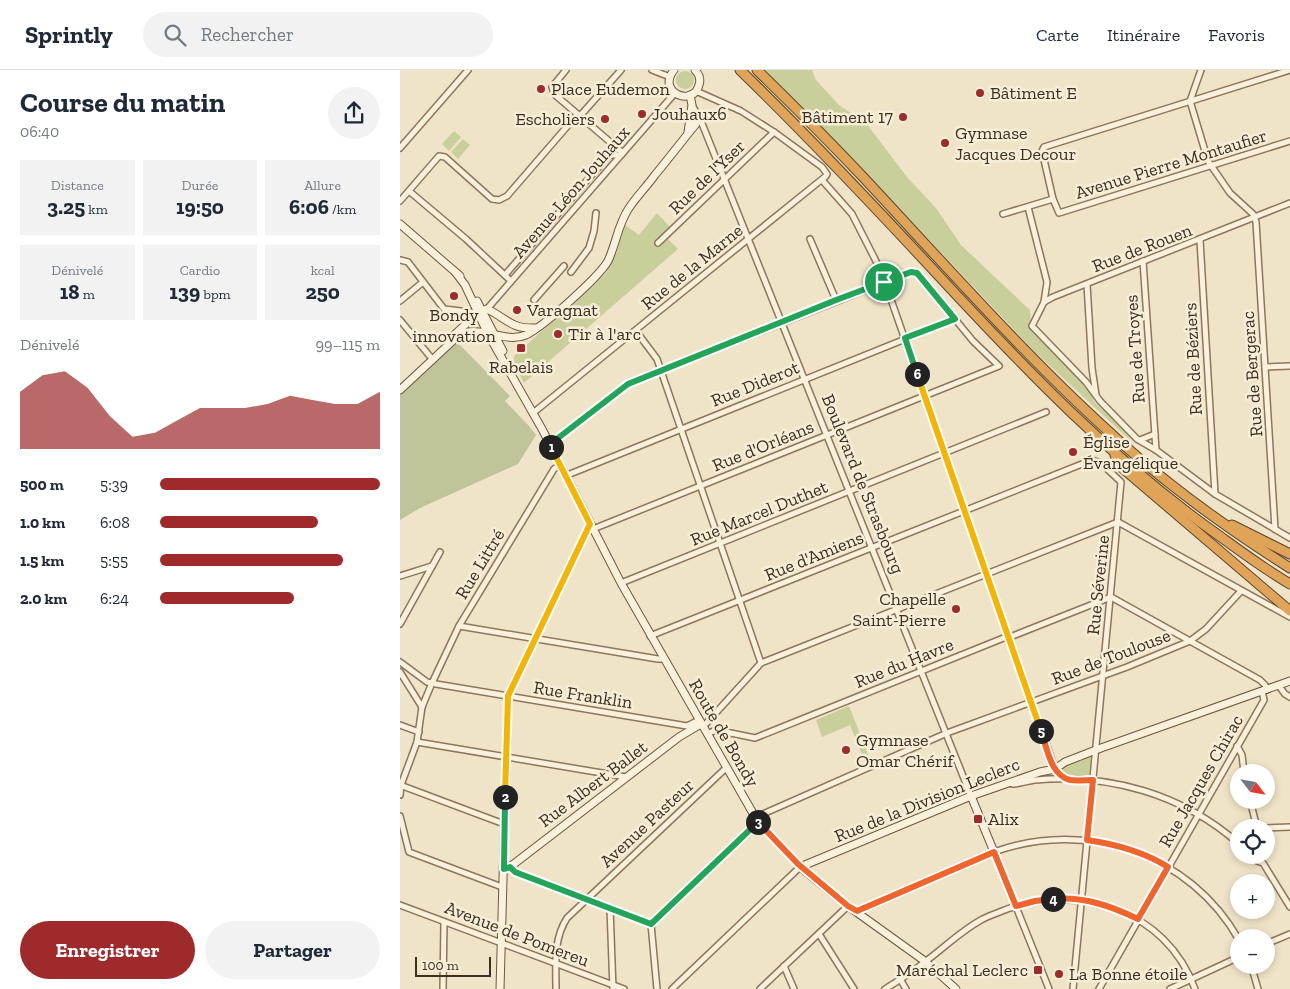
<!DOCTYPE html>
<html lang="fr">
<meta charset="utf-8">
<style>
body{margin:0;font-family:"Zilla Slab",serif;background:#f2f2f3;color:#1f2937;height:100vh;display:flex;flex-direction:column;font-size:19px;white-space:nowrap}
*{box-sizing:border-box;margin:0}
p{font-size:16px;color:#747a83}
.icon{flex:none;width:28px;height:28px;fill:none;stroke:currentColor;stroke-width:2;stroke-linecap:round;stroke-linejoin:round}
.map{position:relative;flex:1;overflow:hidden}
.details{display:flex;flex-direction:column;background:#fff;width:400px}
.details>*{flex:none}
.needle{width:32px;rotate:121deg}
.fabs{position:absolute;left:830px;top:694px;display:grid;gap:10px}
.fabs a{display:grid;place-items:center;width:45px;height:45px;border-radius:50%;background:#fff;box-shadow:0 2px 8px #0003;font-size:25px}
.scale{position:absolute;left:15px;bottom:12px;width:76px;box-sizing:border-box;padding-left:5px;border:2px solid #3d2e20;border-top:0;font-size:14px;line-height:18px;white-space:nowrap;color:#3d2e20;-webkit-text-stroke:4px #f7eed8;paint-order:stroke}
.pin{position:absolute;display:grid;place-items:center;width:42px;height:42px;color:#fff;margin:-21px;border:2px solid #fff;border-radius:50%;box-shadow:0 1px 5px #0007}
.km{position:absolute;width:25px;height:25px;margin:-12px;border-radius:50%;background:#222;color:#fff;font-size:14px;line-height:25px;text-align:center}
.round{display:grid;place-items:center;flex:none;width:52px;height:52px;border-radius:26px;background:#f2f2f3}
.headline{display:flex;align-items:center;justify-content:space-between;height:85px;padding:0 20px}
h1{font-size:28px;font-weight:700;line-height:38px}
.stats{display:grid;grid-template-columns:repeat(3,1fr);gap:8px;height:85px;padding:5px 20px}
.stats div{display:grid;align-content:center;border-radius:0px;background:#f2f2f3;text-align:center}
.stats b{font-size:21px;font-weight:700}
.stats small{font-size:14px;font-weight:400}
.stats p{font-size:14px}
.chart{height:140px;padding:10px 20px}
.chart p{display:flex;justify-content:space-between}
.chart svg{width:100%;height:90px;margin-top:5px;fill:#9e2a2b;opacity:.7}
.primary-button{display:flex;gap:10px;margin-top:auto;padding:10px 20px}
.primary-button a{flex:1;height:58px;border-radius:30px;background:#9e2a2b;color:#fff;font-size:20px;font-weight:700;line-height:58px;text-align:center}
.primary-button a+a{background:#f2f2f3;color:#1f2937}
ul{padding:0 20px;list-style:none;font-size:16px}
li{display:grid;grid-template-columns:80px 60px 1fr;align-items:center;height:38px}
li i{height:12px;border-radius:6px;background:#9e2a2b}
header{display:flex;align-items:center;gap:30px;box-sizing:border-box;height:70px;padding:0 25px;background:#fff;border-bottom:1px solid #e0e1e3}
header strong{font-size:24px}
nav{display:flex;gap:28px;margin-inline-start:auto;font-size:18px}
.search{width:350px;height:45px;background:#f2f2f3;display:flex;align-items:center;gap:12px;box-sizing:border-box;padding:0 18px;border-radius:28px;color:#747a83;font-size:19px}
main{display:flex;flex:1;min-height:0}
.map>svg:first-child{display:block}
</style>
<header>
<strong>Sprintly</strong>
<div class="search"><svg class="icon" aria-label="search" viewBox="0 0 24 24"><circle cx="10" cy="10" r="6"/><path d="M15 15l6 6"/></svg>Rechercher</div>
<nav><a>Carte</a><a>Itinéraire</a><a>Favoris</a></nav>
</header>
<main>
<section class="details">
<div class="headline"><div><h1>Course du matin</h1><p>06:40</p></div><a class="round"><svg class="icon" aria-label="share" viewBox="0 0 24 24"><path d="M12 15V3M7 8l5-5 5 5M5 13v7h14v-7"/></svg></a></div>
<div class="stats">
<div><p>Distance</p><b>3.25<small> km</small></b></div>
<div><p>Durée</p><b>19:50</b></div>
<div><p>Allure</p><b>6:06<small> /km</small></b></div>
</div>
<div class="stats">
<div><p>Dénivelé</p><b>18<small> m</small></b></div>
<div><p>Cardio</p><b>139<small> bpm</small></b></div>
<div><p>kcal</p><b>250</b></div>
</div>
<div class="chart"><p><span>Dénivelé</span>99–115 m</p>
<svg viewBox="0 0 160 44" preserveAspectRatio="none"><path d="M0 44V16L10 8L20 6L30 14L40 28L50 38L60 36L70 30L80 24L90 24L100 24L110 22L120 18L130 20L140 22L150 22L160 16V44z"/></svg>
</div>
<ul>
<li><b>500 m</b>5:39<i style="width:100%"></i></li>
<li><b>1.0 km</b>6:08<i style="width:72%"></i></li>
<li><b>1.5 km</b>5:55<i style="width:83%"></i></li>
<li><b>2.0 km</b>6:24<i style="width:61%"></i></li>
</ul>
<div class="primary-button"><a>Enregistrer</a><a>Partager</a></div>
</section>
<div class="map">
<svg width="890" height="919" viewBox="0 0 890 919">
<rect width="100%" height="100%" fill="#f0e4c8"/>
<!-- green -->
<g fill="#c9cf9b">
<path d="M 346,0 L 349,0 L 418,69 L 661,324 L 715,375 L 777,427 L 776,428 C 748,405 720,384 694,360 C 573,245 466,116 346,0 Z"/>
<polygon points="365,0 412,0 416,10 439,35 466,53 507,107 536,138 561,175 630,240 631,257 690,321 695,333 708,344 730,368 732,372 634,281 429,64"/>
<circle cx="285" cy="10" r="9"/>
<polygon points="54,61 61,67 49,81 42,74"/>
<polygon points="63,69 70,75 58,89 51,82"/>
<polygon points="257,143 270,157 253,172 259,178 268,169 278,179 124,313 113,291 115,285 206,203 217,181 225,155 239,165"/>
<polygon points="449,636 471,692 465,693 450,655 422,667 416,650"/>
<polygon points="691,686 689,706 666,706 661,705 660,698"/>
</g>
<!-- cemetery -->
<polygon fill="#bfc49a" points="57,272 110,326 105,331 129,356 136,365 118,394 20,438 0,450 0,325"/>
<g fill="none" stroke-linecap="round" stroke-linejoin="round">
<!-- street casing -->
<g stroke="#8d765c" stroke-width="8">
<g id="street">
<polyline points="166,0 152,17 154,24 223,83"/>
<polyline points="252,0 270,7"/>
<polyline points="801,0 790,31 808,91 830,123 853,144 856,152 875,459"/>
<polyline points="890,0 644,77 642,81 653,129 659,143 890,71"/>
<polyline points="292,35 301,51 571,726"/>
<polyline points="179,47 221,0"/>
<polyline points="0,78 68,0"/>
<polyline points="422,110 452,144 481,201 655,699 660,706 670,710"/>
<polyline points="9,121 66,169 111,211"/>
<polyline points="0,131 39,86 45,87 92,129 99,130 107,126 177,45"/>
<polyline points="890,133 653,227 644,232 632,256 686,312 700,331 737,369 756,380 815,424 890,468"/>
<polyline points="628,137 647,212 644,232"/>
<polyline points="603,144 653,129"/>
<polyline points="410,169 436,230"/>
<polyline points="800,170 815,424"/>
<polyline points="258,173 374,62"/>
<polyline points="0,190 8,192 44,239 78,243"/>
<polyline points="743,191 756,380"/>
<polyline points="171,202 189,178 194,161 196,143"/>
<polyline points="105,205 209,85 221,85"/>
<polyline points="687,214 692,298 696,325"/>
<polyline points="134,230 164,196"/>
<polyline points="0,231 23,212"/>
<polyline points="87,239 275,23"/>
<polyline points="0,250 33,290"/>
<polyline points="236,261 257,289 361,593"/>
<polyline points="865,297 890,296"/>
<polyline points="133,343 426,106 427,104 422,97 374,62 341,41 296,21"/>
<polyline points="740,370 755,364"/>
<polyline points="149,375 228,314 511,202 517,203 573,271 599,296 193,459"/>
<polyline points="165,406 555,249"/>
<polyline points="718,452 890,547"/>
<polyline points="0,506 32,496"/>
<polyline points="221,513 646,342"/>
<polyline points="0,554 40,482"/>
<polyline points="59,556 258,589 264,589"/>
<polyline points="250,566 692,390 701,393 721,412 673,919"/>
<polyline points="0,592 27,612 36,614 287,656 299,650"/>
<polyline points="0,602 22,637"/>
<polyline points="879,616 885,624 890,627"/>
<polyline points="0,655 19,662"/>
<polyline points="303,657 361,593 718,452"/>
<polyline points="307,664 316,660 355,668 606,567 610,567 711,527 860,610 865,615 867,620"/>
<polyline points="17,672 226,707"/>
<polyline points="837,676 842,685 844,702"/>
<path d="M 612,714 C 619,714 627,711 635,710 C 708,703 783,724 839,774"/>
<polyline points="0,715 104,754"/>
<polyline points="0,725 1,715 17,672 22,637 32,613 59,556 154,399 160,395"/>
<polyline points="850,730 857,758"/>
<polyline points="0,746 9,782 102,817"/>
<polyline points="356,747 547,663 727,597 790,571 806,559 841,521"/>
<polyline points="866,758 890,757"/>
<polyline points="851,785 857,791 863,793 890,837"/>
<polyline points="110,797 115,802 251,854"/>
<polyline points="0,835 224,919"/>
<polyline points="210,838 213,919"/>
<polyline points="251,854 358,752"/>
<polyline points="251,854 257,919"/>
<polyline points="419,864 454,919"/>
<polyline points="866,874 890,864"/>
<polyline points="851,895 858,919"/>
<polyline points="384,896 394,919"/>
<polyline points="500,909 506,919"/>
<polyline points="43,919 44,852"/>
<path d="M 156,919 C 156,894 153,870 167,848 L 326,698"/>
<polyline points="272,919 400,797"/>
<polyline points="360,919 448,836"/>
<path d="M 485,919 C 499,910 513,902 526,891 C 545,877 561,861 581,850 C 588,846 595,844 602,841 C 677,812 766,839 795,919"/>
<path d="M 649,919 L 594,782 C 686,749 790,783 839,870"/>
<polyline points="699,919 864,630 862,621"/>
<polyline points="770,919 839,887"/>
</g>
</g>
<!-- secondary casing -->
<g stroke="#6f573f" stroke-width="9">
<g id="secondary">
<path d="M 274,0 C 256,22 293,38 299,15 C 301,9 299,4 295,0"/>
<polyline points="288,62 292,35 290,25"/>
<polyline points="0,154 60,206"/>
<polyline points="56,203 65,215 88,264 142,359 221,513 358,752 405,801 448,836 526,892 556,919"/>
<polyline points="77,231 103,281"/>
<path d="M 54,265 L 78,243 L 87,239 C 108,249 110,259 136,258"/>
<path d="M 0,320 L 59,265 C 80,254 104,274 126,265 C 143,257 199,207 208,191 C 216,174 218,154 229,138 C 237,126 247,116 255,105 C 269,88 282,71 296,54 L 300,47"/>
<polyline points="400,797 571,726 640,702 655,699 665,692 701,678 890,611"/>
<polyline points="104,799 110,797 279,667 301,654"/>
<polyline points="457,841 594,782 571,726"/>
<polyline points="100,919 108,626 190,454"/>
</g>
</g>
<!-- highway casing -->
<g stroke="#5b4430" stroke-width="11">
<g id="highway">
<path d="M 340,0 C 408,66 473,135 538,205 C 626,300 714,392 821,467 C 843,483 866,500 890,514"/>
<path d="M 357,0 C 393,35 428,70 463,107 C 549,199 632,294 726,377 C 777,422 833,462 890,498"/>
<polyline points="715,385 719,395 890,541"/>
<polyline points="832,455 890,484"/>
</g>
</g>
<!-- street -->
<use href="#street" stroke="#faf1dc" stroke-width="5"/>
<!-- secondary -->
<use href="#secondary" stroke="#faf1dc" stroke-width="7"/>
<!-- highway -->
<use href="#highway" stroke="#e0a458" stroke-width="9"/>
</g>
<g fill="none" stroke-linecap="round" stroke-linejoin="round">
<!-- split-1 casing -->
<g stroke="#fff" stroke-width="10">
<polyline id="split-1" points="151,377 149,375 228,314 436,230 484,212"/>
</g>
<!-- split-2 casing -->
<g stroke="#fff" stroke-width="10">
<polyline id="split-2" points="105,727 108,626 190,454 151,377"/>
</g>
<!-- split-3 casing -->
<g stroke="#fff" stroke-width="10">
<polyline id="split-3" points="105,727 104,799 110,797 115,802 251,854 358,752"/>
</g>
<!-- split-4 casing -->
<g stroke="#fff" stroke-width="10">
<polyline id="split-4" points="358,752 398,794 448,836 457,841 594,782 616,836 635,831 653,829"/>
</g>
<!-- split-5 casing -->
<g stroke="#fff" stroke-width="10">
<path id="split-5" d="M 641,661 C 647,677 650,705 670,710 C 677,711 686,710 693,710 L 687,770 C 715,774 744,782 768,797 L 738,849 C 711,836 683,826 653,829"/>
</g>
<!-- split-6 casing -->
<g stroke="#fff" stroke-width="10">
<polyline id="split-6" points="517,304 641,661"/>
</g>
<!-- split-7 casing -->
<g stroke="#fff" stroke-width="10">
<polyline id="split-7" points="484,212 511,202 517,203 555,249 505,268 517,304"/>
</g>
<!-- split-1 -->
<use href="#split-1" stroke="#22a559" stroke-width="6"/>
<!-- split-2 -->
<use href="#split-2" stroke="#f5b400" stroke-width="6"/>
<!-- split-3 -->
<use href="#split-3" stroke="#22a559" stroke-width="6"/>
<!-- split-4 -->
<use href="#split-4" stroke="#f0652b" stroke-width="6"/>
<!-- split-5 -->
<use href="#split-5" stroke="#f0652b" stroke-width="6"/>
<!-- split-6 -->
<use href="#split-6" stroke="#f5b400" stroke-width="6"/>
<!-- split-7 -->
<use href="#split-7" stroke="#22a559" stroke-width="6"/>
</g>
<!-- markers -->
<g fill="#9e2a2b" stroke="#f7eed8" stroke-width="2">
<circle cx="141" cy="19" r="5"/>
<circle cx="580" cy="23" r="5"/>
<circle cx="242" cy="44" r="5"/>
<circle cx="503" cy="47" r="5"/>
<circle cx="205" cy="49" r="5"/>
<circle cx="545" cy="73" r="5"/>
<circle cx="54" cy="226" r="5"/>
<circle cx="117" cy="240" r="5"/>
<circle cx="158" cy="264" r="5"/>
<rect x="116" y="273" width="10" height="10" rx="2.5"/>
<circle cx="673" cy="382" r="5"/>
<circle cx="556" cy="539" r="5"/>
<circle cx="446" cy="680" r="5"/>
<rect x="573" y="744" width="10" height="10" rx="2.5"/>
<rect x="633" y="895" width="10" height="10" rx="2.5"/>
<circle cx="659" cy="904" r="5"/>
</g>
<g text-anchor="middle" stroke-width="5" stroke-linejoin="round" paint-order="stroke">
<!-- poi labels -->
<g font-size="18" fill="#3d2e20" stroke="#f7eed8" text-anchor="start">
<text x="151" y="25">Place Eudemon</text>
<text x="590" y="29">Bâtiment E</text>
<text x="252" y="50">Jouhaux6</text>
<text x="493" y="53" text-anchor="end">Bâtiment 17</text>
<text x="195" y="55" text-anchor="end">Escholiers</text>
<text x="555" y="69">Gymnase<tspan x="555" dy="21">Jacques Decour</tspan></text>
<text x="127" y="246">Varagnat</text>
<text x="54" y="251" text-anchor="middle">Bondy<tspan x="54" dy="21">innovation</tspan></text>
<text x="168" y="270">Tir à l'arc</text>
<text x="121" y="303" text-anchor="middle">Rabelais</text>
<text x="683" y="378">Église<tspan x="683" dy="21">Évangélique</tspan></text>
<text x="546" y="535" text-anchor="end">Chapelle<tspan x="546" dy="21">Saint-Pierre</tspan></text>
<text x="456" y="676">Gymnase<tspan x="456" dy="21">Omar Chérif</tspan></text>
<text x="588" y="755">Alix</text>
<text x="628" y="906" text-anchor="end">Maréchal Leclerc</text>
<text x="669" y="910">La Bonne étoile</text>
</g>
<!-- street labels -->
<g font-size="18" fill="#3d2e20" stroke="#f7eed8">
<text transform="translate(771 94) rotate(-17)" y="6">Avenue Pierre Montaufier</text>
<text transform="translate(307 107) rotate(-44)" y="6">Rue de l'Yser</text>
<text transform="translate(171 122) rotate(-49)" y="6">Avenue Léon Jouhaux</text>
<text transform="translate(742 178) rotate(-21)" y="6">Rue de Rouen</text>
<text transform="translate(292 197) rotate(-39)" y="6">Rue de la Marne</text>
<text transform="translate(735 279) rotate(-94)" y="6">Rue de Troyes</text>
<text transform="translate(793 289) rotate(-93)" y="6">Rue de Béziers</text>
<text transform="translate(852 304) rotate(-94)" y="6">Rue de Bergerac</text>
<text transform="translate(355 314) rotate(-22)" y="6">Rue Diderot</text>
<text transform="translate(363 376) rotate(-22)" y="6">Rue d'Orléans</text>
<text transform="translate(463 414) rotate(68)" y="6">Boulevard de Strasbourg</text>
<text transform="translate(359 443) rotate(-22)" y="6">Rue Marcel Duthet</text>
<text transform="translate(414 486) rotate(-22)" y="6">Rue d'Amiens</text>
<text transform="translate(80 494) rotate(-59)" y="6">Rue Littré</text>
<text transform="translate(698 515) rotate(-84)" y="6">Rue Séverine</text>
<text transform="translate(711 587) rotate(-21)" y="6">Rue de Toulouse</text>
<text transform="translate(504 593) rotate(-22)" y="6">Rue du Havre</text>
<text transform="translate(183 625) rotate(9)" y="6">Rue Franklin</text>
<text transform="translate(324 663) rotate(60)" y="6">Route de Bondy</text>
<text transform="translate(801 711) rotate(-60)" y="6">Rue Jacques Chirac</text>
<text transform="translate(193 714) rotate(-37)" y="6">Rue Albert Ballet</text>
<text transform="translate(527 730) rotate(-22)" y="6">Rue de la Division Leclerc</text>
<text transform="translate(247 753) rotate(-43)" y="6">Avenue Pasteur</text>
<text transform="translate(117 864) rotate(21)" y="6">Avenue de Pomereu</text>
</g>
</g>
</svg>
<div class="fabs">
<a><svg class="needle" viewBox="-14 -14 28 28"><path d="M0-13l5 13h-10z" fill="#e53935"/><path d="M0 13l5-13h-10z" fill="#747a83"/></svg></a>
<a><svg class="icon" aria-label="locate" viewBox="0 0 24 24"><circle cx="12" cy="12" r="6"/><path d="M12 2v4M12 18v4M2 12h4M18 12h4"/></svg></a>
<a>+</a>
<a>−</a>
</div>
<div class="scale">100 m</div>
<div class="pin" style="left:484px;top:212px;background:#1e9e55"><svg class="icon" aria-label="arrive" viewBox="0 0 24 24"><path d="M6 21V4h12l-3 4 3 4H6"/></svg></div>
<b class="km" style="left:151px;top:377px">1</b>
<b class="km" style="left:105px;top:727px">2</b>
<b class="km" style="left:358px;top:752px">3</b>
<b class="km" style="left:653px;top:829px">4</b>
<b class="km" style="left:641px;top:661px">5</b>
<b class="km" style="left:517px;top:304px">6</b>
</div>
</main>
